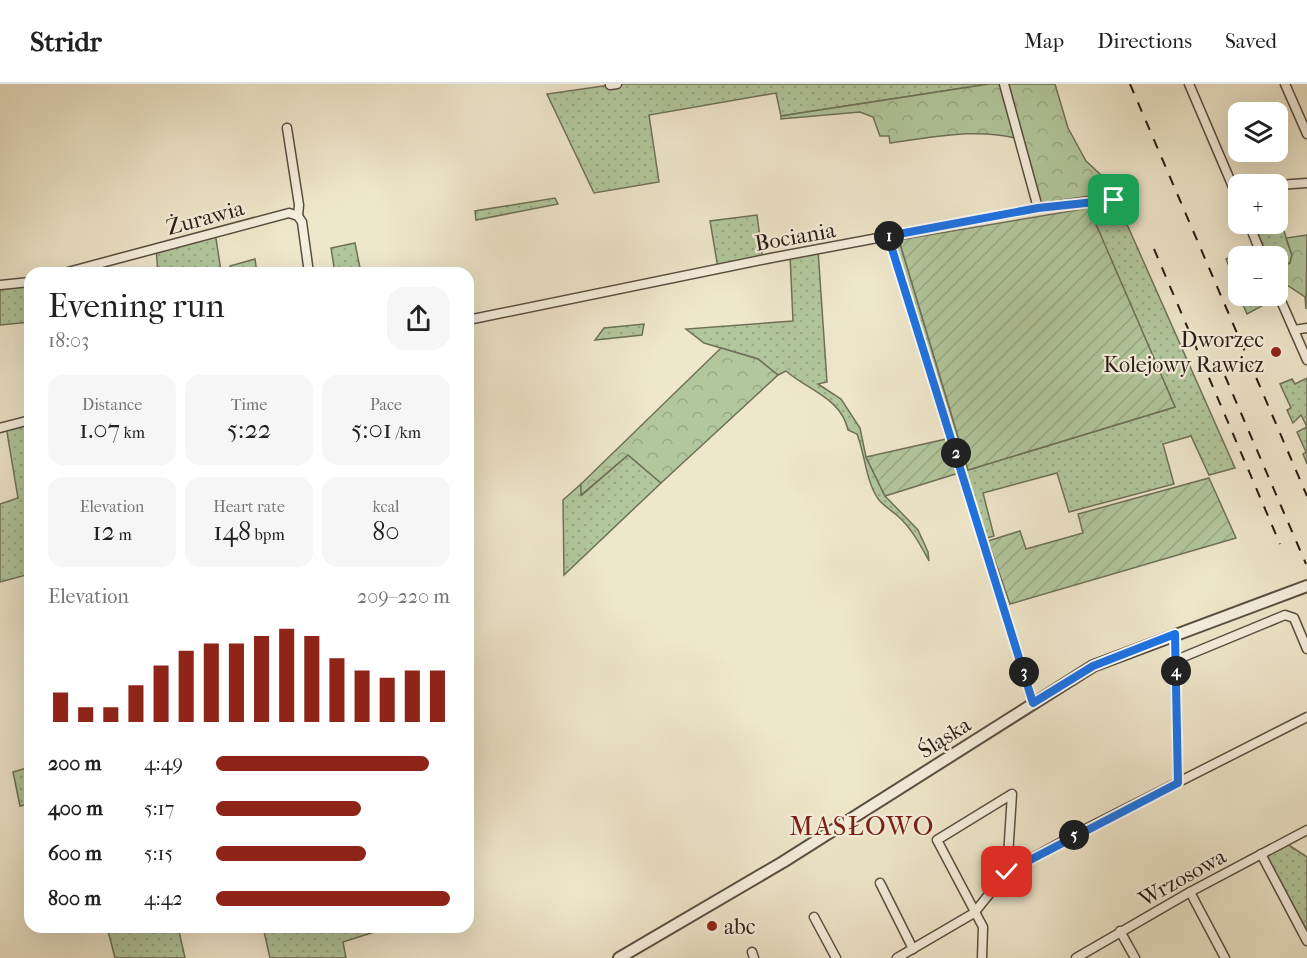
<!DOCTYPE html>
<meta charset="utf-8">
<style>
body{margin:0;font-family:"IM FELL French Canon",serif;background:#f6f6f6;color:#202124;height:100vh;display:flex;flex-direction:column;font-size:22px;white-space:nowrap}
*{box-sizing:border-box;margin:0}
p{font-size:20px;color:#757577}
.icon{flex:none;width:33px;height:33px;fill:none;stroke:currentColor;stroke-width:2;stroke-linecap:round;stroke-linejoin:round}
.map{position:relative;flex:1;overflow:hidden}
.side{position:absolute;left:24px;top:183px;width:450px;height:666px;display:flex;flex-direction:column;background:#fff;border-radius:18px;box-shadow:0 6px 24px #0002}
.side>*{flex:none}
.buttons{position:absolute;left:1228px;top:18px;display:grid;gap:12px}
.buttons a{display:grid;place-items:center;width:60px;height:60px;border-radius:12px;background:#fff;box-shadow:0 6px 24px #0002;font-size:30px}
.pin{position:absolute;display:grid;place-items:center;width:51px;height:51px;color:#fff;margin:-26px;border-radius:12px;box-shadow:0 3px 9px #0006}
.km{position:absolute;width:30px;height:30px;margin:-15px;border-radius:50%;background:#222;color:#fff;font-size:16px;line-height:30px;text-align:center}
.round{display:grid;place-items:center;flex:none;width:63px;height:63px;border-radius:18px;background:#f6f6f6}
.summary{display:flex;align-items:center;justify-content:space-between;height:102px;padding:0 24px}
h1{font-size:33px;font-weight:600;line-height:45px}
.figures{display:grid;grid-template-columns:repeat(3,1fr);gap:9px;height:102px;padding:6px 24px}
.figures div{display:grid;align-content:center;border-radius:15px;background:#f6f6f6;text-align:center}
.figures b{font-size:26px;font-weight:600}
.figures small{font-size:16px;font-weight:400}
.figures p{font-size:16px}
.chart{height:168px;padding:12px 24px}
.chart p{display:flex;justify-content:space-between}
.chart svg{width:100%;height:108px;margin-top:6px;stroke:#8f2418;stroke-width:6}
ul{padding:0 24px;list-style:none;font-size:20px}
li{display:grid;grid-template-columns:96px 72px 1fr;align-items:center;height:45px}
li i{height:15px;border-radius:8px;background:#8f2418}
header{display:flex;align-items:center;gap:36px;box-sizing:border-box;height:84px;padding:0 30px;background:#fff;border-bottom:2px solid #e0e0e0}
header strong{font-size:28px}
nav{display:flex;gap:33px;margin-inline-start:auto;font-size:21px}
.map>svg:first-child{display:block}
</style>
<header>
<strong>Stridr</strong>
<nav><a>Map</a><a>Directions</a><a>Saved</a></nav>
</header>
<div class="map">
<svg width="1307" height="874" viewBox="0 0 1307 874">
<defs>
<pattern id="grass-dots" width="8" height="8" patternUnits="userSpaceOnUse" patternTransform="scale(1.5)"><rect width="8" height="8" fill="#b2c79c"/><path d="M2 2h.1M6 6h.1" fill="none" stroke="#99aa86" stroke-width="1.8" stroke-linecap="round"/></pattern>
<pattern id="forest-crowns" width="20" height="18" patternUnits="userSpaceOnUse" patternTransform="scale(1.5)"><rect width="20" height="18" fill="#b2c79c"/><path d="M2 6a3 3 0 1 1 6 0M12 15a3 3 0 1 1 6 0" fill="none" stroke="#99aa86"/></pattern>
<pattern id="garden-furrows" width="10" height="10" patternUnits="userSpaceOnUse" patternTransform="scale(1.5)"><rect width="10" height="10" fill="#b2c79c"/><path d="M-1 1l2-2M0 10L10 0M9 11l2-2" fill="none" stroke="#99aa86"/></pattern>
</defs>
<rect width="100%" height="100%" fill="#efe7cb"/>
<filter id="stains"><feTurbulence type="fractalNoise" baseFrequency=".00333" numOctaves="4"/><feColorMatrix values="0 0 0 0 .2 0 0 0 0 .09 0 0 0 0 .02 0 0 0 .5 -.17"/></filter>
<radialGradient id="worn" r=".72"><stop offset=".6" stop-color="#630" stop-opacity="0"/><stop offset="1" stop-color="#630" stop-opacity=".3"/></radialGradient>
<!-- grass -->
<g fill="url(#grass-dots)" stroke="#6e7158" stroke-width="1.5">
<polygon points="617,0 989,0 781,32 776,9 649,31 659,98 594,109 547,10"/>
<polygon points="555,114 558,120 476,136 475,127"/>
<polygon points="1105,115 1118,120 1235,384 1209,391 1191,352 1163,360 1174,400 1069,428 1057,389 983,409 994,452 983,455 888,152 895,151 899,156 968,386 1175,323 1089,125 1084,125 1083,118"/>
<polygon points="1278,129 1292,171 1290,179 1280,185 1284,199 1280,205 1278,172 1267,172 1254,140 1278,140"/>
<polygon points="757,131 763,176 718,184 710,137"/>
<polygon points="215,148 221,187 158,189 156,164"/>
<polygon points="355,159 361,189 335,189 331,164"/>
<polygon points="1252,163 1256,172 1239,172 1237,190 1239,212 1246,212 1250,222 1269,214 1271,217 1247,230 1233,198 1235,197 1226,175"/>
<path d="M 818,166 L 827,298 L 818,300 L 841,315 L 860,344 L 866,373 L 885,412 L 918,446 L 928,468 L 929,477 C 921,462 913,447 901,435 C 894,428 885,423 879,416 C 866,399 865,370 857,350 L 848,346 C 841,314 809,307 786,287 L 778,291 L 758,275 L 704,259 L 686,245 L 793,237 L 790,171 Z"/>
<polygon points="255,175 257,189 232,189 230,182"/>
<polygon points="30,198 30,238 0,241 0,201"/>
<polygon points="644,240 642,251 595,256 604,244"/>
<polygon points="1307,294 1307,380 1303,370 1306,368 1297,348 1307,343 1301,331 1293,339 1287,326 1291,324 1280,300 1292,295 1295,300"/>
<polygon points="25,337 30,354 30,490 0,498 0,420 18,414 6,342"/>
<polygon points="628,371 661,399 564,491 563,416 581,400 582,411"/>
<polygon points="30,683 30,720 20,722 13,688"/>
<polygon points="1284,758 1307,773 1307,857 1261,770"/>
<polygon points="107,843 178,843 185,874 115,874"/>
<polygon points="263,843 390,843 343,858 346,874 270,874"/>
</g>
<!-- forest -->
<g fill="url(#forest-crowns)" stroke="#6e7158" stroke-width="1.5">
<path d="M 989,0 L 1055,0 L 1068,44 L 1086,77 L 1101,91 L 1107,110 L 1105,115 L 1038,124 L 1023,56 C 979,43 935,53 890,59 L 889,52 L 880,52 L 873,33 L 860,28 L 781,35 L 781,32 Z"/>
<polygon points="1307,151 1306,225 1305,213 1284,199 1280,184 1290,179 1292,171 1286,154"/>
<polygon points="721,264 758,275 778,291 661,399 628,371 581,411 581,400"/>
</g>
<!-- garden -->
<g fill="url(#garden-furrows)" stroke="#6e7158" stroke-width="1.5">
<polygon points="1089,124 1175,323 968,386 899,156"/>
<polygon points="951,354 962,388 885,412 866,373"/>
<polygon points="1209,394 1236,454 1010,520 988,457 1020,447 1026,465 1083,449 1078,430"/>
</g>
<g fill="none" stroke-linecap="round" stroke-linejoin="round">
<!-- minor casing -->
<g stroke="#5a4e41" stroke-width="11">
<g id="minor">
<polyline points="1004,0 1038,124"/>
<polyline points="1189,0 1239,117"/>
<polyline points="1285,0 1307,50"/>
<polyline points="610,1 617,0"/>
<polyline points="287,44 299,121 298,132"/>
<polyline points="1278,101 1307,99"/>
<polyline points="1249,140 1262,172"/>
<polyline points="888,152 1033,619"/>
<polyline points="64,189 289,129 298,132 302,138 309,189"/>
<polyline points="0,201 30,198"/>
<polyline points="1278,210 1307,276"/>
<polyline points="468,236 771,174 1038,124 1105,115 1114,116 1128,123"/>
<polyline points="1294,246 1307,244"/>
<polyline points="0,344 30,336"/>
<polyline points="1175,550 1178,699"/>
<polyline points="1176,576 1285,531 1294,534 1307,565"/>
<polyline points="1261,770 1307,857"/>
<polyline points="880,799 913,865"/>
<polyline points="1190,808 1225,874"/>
<polyline points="814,833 836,874"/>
<polyline points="1120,847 1135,874"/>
<polyline points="752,868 754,874"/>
<polyline points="897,874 974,829 1007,788 1074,751 1307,633"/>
<polyline points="982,874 983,843 937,756 1012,710 1007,788"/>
<polyline points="1076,874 1190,808 1307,746"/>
</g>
</g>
<!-- tertiary casing -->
<g stroke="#5a4e41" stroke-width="14">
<polyline id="tertiary" points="619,874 783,778 1093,582 1307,502"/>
</g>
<!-- minor -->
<use href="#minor" stroke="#f5efdd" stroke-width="8"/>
<!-- tertiary -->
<use href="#tertiary" stroke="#f5efdd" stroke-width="10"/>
<!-- rail -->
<g stroke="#291b13" stroke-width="2" stroke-dasharray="10 10" stroke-linecap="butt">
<polyline points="1130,0 1307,412"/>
<polyline points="1154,165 1280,460"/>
<polyline points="1225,292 1306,480"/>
</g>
</g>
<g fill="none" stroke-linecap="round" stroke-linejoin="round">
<!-- route casing -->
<g stroke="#fff" stroke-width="12">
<polyline id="route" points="1007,788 1178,699 1175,550 1093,582 1033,619 888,152 1038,124 1114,116"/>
</g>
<!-- route -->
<use href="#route" stroke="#1a73e8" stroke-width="8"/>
</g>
<!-- markers -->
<g fill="#8f2418" stroke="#f5efdd" stroke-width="2">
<circle cx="1276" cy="268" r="6"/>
<circle cx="712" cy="842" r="6"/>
</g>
<g text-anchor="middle" stroke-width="4.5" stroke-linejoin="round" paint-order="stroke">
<!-- street labels -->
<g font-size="22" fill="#291b13" stroke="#f5efdd">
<text transform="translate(205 133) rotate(-15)" y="8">Żurawia</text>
<text transform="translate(795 152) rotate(-10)" y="8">Bociania</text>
<text transform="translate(944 653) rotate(-32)" y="8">Śląska</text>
<text transform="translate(1182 793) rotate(-29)" y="8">Wrzosowa</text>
</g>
<!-- poi labels -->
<g font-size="22" fill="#291b13" stroke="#f5efdd" text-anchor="end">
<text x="1264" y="263">Dworzec<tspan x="1264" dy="25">Kolejowy Rawicz</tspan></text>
<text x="724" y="850" text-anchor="start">abc</text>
</g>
<!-- quarter labels -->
<g font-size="26" letter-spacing="1.5" fill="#7a1f14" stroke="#f5efdd">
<text x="862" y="751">MASŁOWO</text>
</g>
</g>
<rect width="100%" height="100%" filter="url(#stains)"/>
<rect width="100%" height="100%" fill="url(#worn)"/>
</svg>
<div class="buttons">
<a><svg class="icon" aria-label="layers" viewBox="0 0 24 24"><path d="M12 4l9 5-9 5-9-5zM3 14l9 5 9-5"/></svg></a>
<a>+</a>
<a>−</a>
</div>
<div class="pin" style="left:1114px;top:116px;background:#1e9e55"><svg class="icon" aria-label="arrive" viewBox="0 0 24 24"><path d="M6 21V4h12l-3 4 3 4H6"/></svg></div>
<div class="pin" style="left:1007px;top:788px;background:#d93025"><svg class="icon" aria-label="check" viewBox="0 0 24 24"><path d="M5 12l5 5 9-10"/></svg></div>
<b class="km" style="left:889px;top:152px">1</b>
<b class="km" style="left:956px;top:369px">2</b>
<b class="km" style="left:1024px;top:588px">3</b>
<b class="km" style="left:1176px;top:587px">4</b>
<b class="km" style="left:1074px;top:751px">5</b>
<section class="side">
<div class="summary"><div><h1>Evening run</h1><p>18:03</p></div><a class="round"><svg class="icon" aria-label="share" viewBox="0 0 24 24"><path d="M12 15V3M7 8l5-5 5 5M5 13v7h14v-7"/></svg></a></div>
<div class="figures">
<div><p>Distance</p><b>1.07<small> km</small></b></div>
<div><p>Time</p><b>5:22</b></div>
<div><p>Pace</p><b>5:01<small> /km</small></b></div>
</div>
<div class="figures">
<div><p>Elevation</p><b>12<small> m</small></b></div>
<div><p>Heart rate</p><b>148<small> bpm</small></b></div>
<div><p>kcal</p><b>80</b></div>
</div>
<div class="chart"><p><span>Elevation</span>209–220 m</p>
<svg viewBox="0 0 160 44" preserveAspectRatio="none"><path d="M5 44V32M15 44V38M25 44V38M35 44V29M45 44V21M55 44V15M65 44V12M75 44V12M85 44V9M95 44V6M105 44V9M115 44V18M125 44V23M135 44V26M145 44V23M155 44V23"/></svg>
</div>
<ul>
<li><b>200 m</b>4:49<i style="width:91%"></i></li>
<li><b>400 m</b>5:17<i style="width:62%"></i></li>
<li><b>600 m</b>5:15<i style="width:64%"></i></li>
<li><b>800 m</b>4:42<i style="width:100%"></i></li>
</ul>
</section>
</div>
